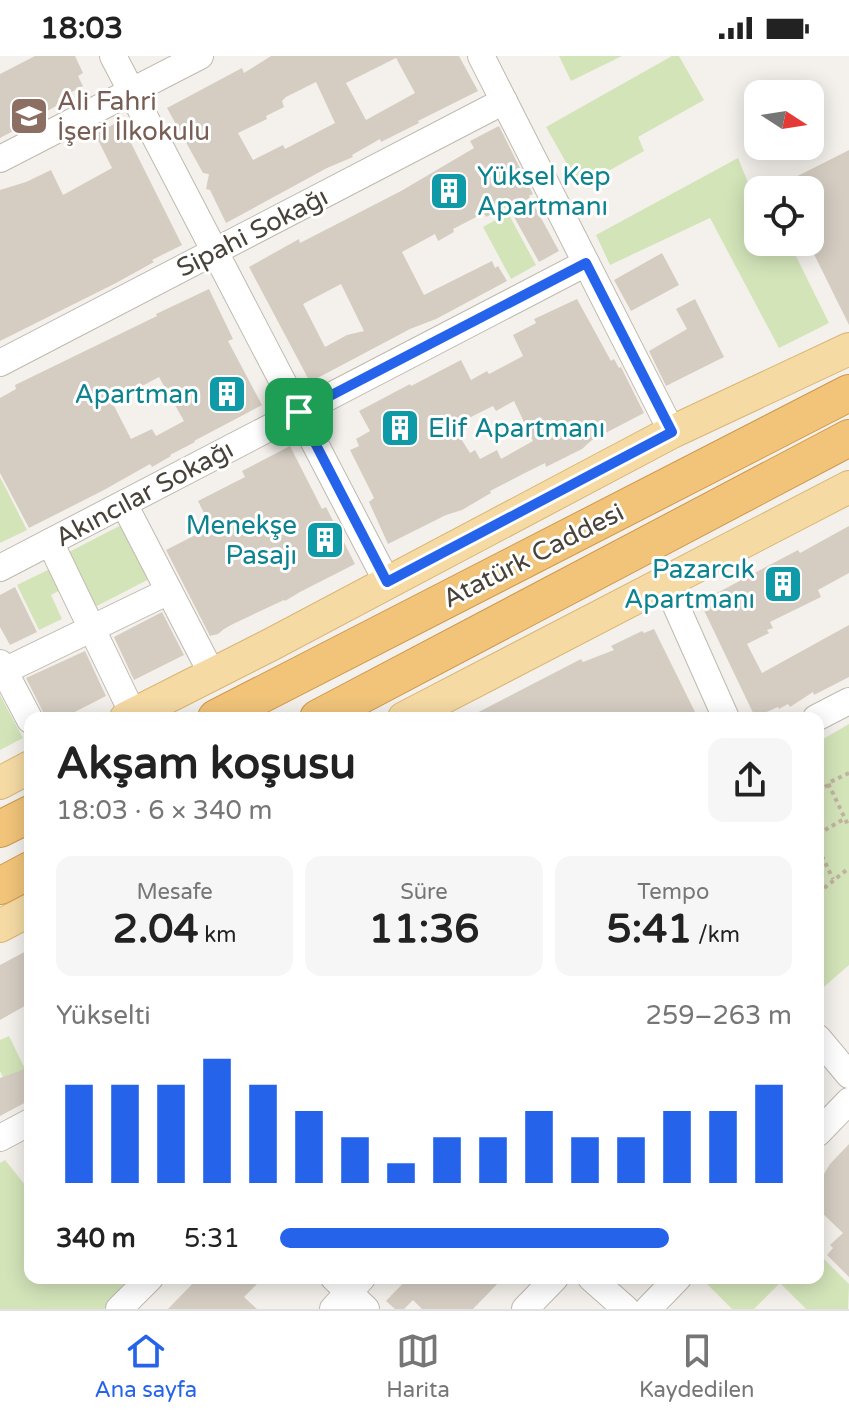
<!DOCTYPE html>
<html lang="tr">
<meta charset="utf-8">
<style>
body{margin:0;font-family:"Varela Round",sans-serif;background:#f6f6f6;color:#222;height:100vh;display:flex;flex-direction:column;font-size:30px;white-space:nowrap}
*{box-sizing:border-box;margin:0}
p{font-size:26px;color:#767676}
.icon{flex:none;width:44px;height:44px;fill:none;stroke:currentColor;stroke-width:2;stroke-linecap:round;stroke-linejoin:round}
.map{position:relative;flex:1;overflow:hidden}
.drawer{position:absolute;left:24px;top:656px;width:800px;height:572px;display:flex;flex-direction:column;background:#fff;border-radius:16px;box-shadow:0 4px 20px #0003}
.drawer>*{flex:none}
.needle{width:52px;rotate:102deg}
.controls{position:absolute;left:744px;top:24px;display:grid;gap:16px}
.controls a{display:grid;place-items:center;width:80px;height:80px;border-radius:16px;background:#fff;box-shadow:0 4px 20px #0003;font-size:40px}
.pin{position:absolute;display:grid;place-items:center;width:68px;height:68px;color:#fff;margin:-34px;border-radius:16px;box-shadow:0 4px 12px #0006}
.round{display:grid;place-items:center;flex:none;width:84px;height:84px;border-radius:16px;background:#f6f6f6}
.overview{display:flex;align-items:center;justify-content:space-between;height:136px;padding:0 32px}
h1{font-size:44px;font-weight:700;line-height:60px}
.metrics{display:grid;grid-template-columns:repeat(3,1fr);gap:12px;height:136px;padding:8px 32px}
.metrics div{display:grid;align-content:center;border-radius:16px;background:#f6f6f6;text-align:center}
.metrics b{font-size:40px;font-weight:700}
.metrics small{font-size:22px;font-weight:400}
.metrics p{font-size:22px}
.chart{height:224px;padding:16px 32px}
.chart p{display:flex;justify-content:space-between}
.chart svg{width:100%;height:144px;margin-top:8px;stroke:#2563eb;stroke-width:6}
ul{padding:0 32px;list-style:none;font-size:26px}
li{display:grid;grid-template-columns:128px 96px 1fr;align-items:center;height:60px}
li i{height:20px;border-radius:10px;background:#2563eb}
.status{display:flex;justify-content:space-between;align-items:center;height:56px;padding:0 40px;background:#fff;direction:ltr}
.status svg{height:22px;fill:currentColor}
.tabs{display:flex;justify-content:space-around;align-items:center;height:112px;border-top:2px solid #e0e0e0;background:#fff;font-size:22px;color:#767676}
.tabs a{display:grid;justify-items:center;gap:4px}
.tabs .active{color:#2563eb}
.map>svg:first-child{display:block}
</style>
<div class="status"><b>18:03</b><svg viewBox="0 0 49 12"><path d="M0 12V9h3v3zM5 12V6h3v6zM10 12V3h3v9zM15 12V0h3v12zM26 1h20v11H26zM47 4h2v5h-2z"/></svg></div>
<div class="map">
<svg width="849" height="1253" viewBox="0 0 849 1253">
<rect width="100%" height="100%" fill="#f4f1ec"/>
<!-- green -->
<g fill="#d3e4b9">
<polygon points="559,0 622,0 571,25"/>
<polygon points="672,0 679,0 704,44 638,81 644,95 580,131 546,71"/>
<polygon points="738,102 749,129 760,125 764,134 758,134 758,186 789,186 829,267 779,292 710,162 610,209 596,179"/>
<polygon points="508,157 536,209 511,223 483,171"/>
<polygon points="0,421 27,474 0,487"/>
<polygon points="129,465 157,519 95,551 67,497"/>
<polygon points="56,510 66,531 51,539 62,563 39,574 17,529"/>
<polygon points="0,639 23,682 0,694"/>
<polygon points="849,668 849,909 818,936 818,686"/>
<polygon points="9,980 30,1023 16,1048 0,1015 0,984"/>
<polygon points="5,1104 30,1135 30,1222 133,1222 104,1253 0,1253 0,1107"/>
<polygon points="818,1197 849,1228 848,1253 806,1253 780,1227 754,1253 732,1253 701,1222 818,1222"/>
</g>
<!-- building -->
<g fill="#d5cdc2" fill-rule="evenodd">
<polygon points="35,0 75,0 83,17 78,20 83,30 58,43 60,48 36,61 36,63 0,82 0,18"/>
<path d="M 271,0 L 459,0 L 478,35 L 418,65 L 419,67 L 381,86 L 380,83 L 352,99 L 353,101 L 327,112 L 226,167 L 210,134 L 206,133 L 209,118 L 203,117 L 167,52 L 242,12 L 244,17 ZM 396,2 L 415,37 L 366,64 L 346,27 ZM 316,26 L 335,67 L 285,93 L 283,89 L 253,104 L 238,77 L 267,63 L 266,60 L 284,51 L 282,45 L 286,41 Z"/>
<polygon points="120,65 182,189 152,204 154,206 116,227 0,285 0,134 26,126 51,114 63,139 112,112 95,78"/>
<path d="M 499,70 L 533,138 L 529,140 L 559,195 L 539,206 L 508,150 L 486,161 L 484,157 L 453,173 L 454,176 L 438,185 L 435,178 L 402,196 L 424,239 L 492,205 L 495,212 L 498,210 L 507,225 L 436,263 L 410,273 L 310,326 L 249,211 L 299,183 L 300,187 L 401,135 L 474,92 L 470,85 ZM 341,228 L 364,275 L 347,279 L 325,291 L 303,248 Z"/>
<polygon points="849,94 849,269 810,190 810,134 770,134"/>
<polygon points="662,197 679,229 631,255 614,224"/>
<path d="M 209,233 L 233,283 L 228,285 L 262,349 L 194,385 L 195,386 L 170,399 L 171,400 L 152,411 L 150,408 L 104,434 L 29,472 L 0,417 L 0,342 L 16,333 L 15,329 L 157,260 L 156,258 ZM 159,321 L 184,365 L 156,380 L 152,373 L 131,383 L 112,346 Z"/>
<path d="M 577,243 L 611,305 L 614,303 L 619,312 L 621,311 L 644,357 L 592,384 L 582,393 L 546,411 L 545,407 L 521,419 L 490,435 L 491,437 L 462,454 L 446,459 L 388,488 L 369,446 L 374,442 L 350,394 L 359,390 L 356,383 L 370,375 L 359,355 L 410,328 L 411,330 L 461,304 L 471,324 L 487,315 L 489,318 L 523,300 L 513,279 L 536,267 L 534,263 ZM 514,345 L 533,385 L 501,403 L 497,394 L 480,403 L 475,394 L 470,397 L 453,370 L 493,350 L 496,355 Z"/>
<polygon points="695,243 724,301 666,330 649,295 687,273 676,253"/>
<polygon points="290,390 322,453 326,451 355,508 300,536 285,545 284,544 233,568 224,573 218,578 210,580 166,494 211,471 198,445 245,421 242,415"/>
<polygon points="849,470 849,517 818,534 821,541 770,566 773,572 767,574 769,577 747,588 762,617 849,569 849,621 814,639 813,636 790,651 788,648 779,653 778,651 755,661 700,546 798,494 800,497"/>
<polygon points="15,531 37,576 10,589 0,571 0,539"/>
<polygon points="162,556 184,599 134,624 114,581"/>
<polygon points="654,573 698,662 467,662 581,603 583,606 614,594 611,590 642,575 644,577"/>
<polygon points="85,595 106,640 63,662 46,662 26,622"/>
<polygon points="30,893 30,947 0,964 0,909"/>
<polygon points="30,1011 30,1044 0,1060 0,1022"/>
<polygon points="849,1088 849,1221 827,1199 833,1192 830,1189 843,1177 818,1153 818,1128 830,1108"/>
<polygon points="198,1222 263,1222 244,1241 257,1253 168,1253"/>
<polygon points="408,1222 503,1222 473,1253 422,1253 413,1244 404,1253 395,1253 386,1245"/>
</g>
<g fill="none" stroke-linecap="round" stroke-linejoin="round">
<!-- minor casing -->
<g stroke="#bfb9af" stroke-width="28">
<g id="minor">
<polyline points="113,0 387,526"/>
<polyline points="481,0 672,376"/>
<polyline points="0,103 200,0"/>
<polyline points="0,307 504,45"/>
<polyline points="124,448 212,618"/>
<polyline points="50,486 133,658"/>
<polyline points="0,512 586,207"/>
<polyline points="665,525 726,662"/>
<polyline points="0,607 30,664"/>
<polyline points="4,615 169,535"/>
<polyline points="816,662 849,645"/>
<polyline points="818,982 849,1019"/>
<polyline points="818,1077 849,1045"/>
<polyline points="0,1082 30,1066"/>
<polyline points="334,1222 366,1253"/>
<polyline points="591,1222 626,1253"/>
<polyline points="119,1253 150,1222"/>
<polyline points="333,1253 362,1222"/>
<polyline points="525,1253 555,1222"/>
<polyline points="648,1253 678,1222"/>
</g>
</g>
<!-- major casing -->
<g stroke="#dab674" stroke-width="34">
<g id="major">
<polyline points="126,662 272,588 672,376 849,293"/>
<polyline points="404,662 849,431"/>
<polyline points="0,727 30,711"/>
<polyline points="0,870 30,854"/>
</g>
</g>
<!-- highway casing -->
<g stroke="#d0984a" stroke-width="38">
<g id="highway">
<polyline points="216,662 849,337"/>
<polyline points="318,662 849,382"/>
<polyline points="0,773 30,758"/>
<polyline points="0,830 30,814"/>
</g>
</g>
<!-- path -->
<g stroke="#c0b3a1" stroke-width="4" stroke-dasharray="4 4" stroke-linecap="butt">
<polyline points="849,717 828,727 849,771"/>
<polyline points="818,735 828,729"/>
<polyline points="818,778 844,763"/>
<polyline points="818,795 819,794 833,823"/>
<polyline points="818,837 849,812"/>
</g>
<!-- minor -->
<use href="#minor" stroke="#fff" stroke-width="26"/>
<!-- major -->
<use href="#major" stroke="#f5daa4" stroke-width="32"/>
<!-- highway -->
<use href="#highway" stroke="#f1c47a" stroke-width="36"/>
</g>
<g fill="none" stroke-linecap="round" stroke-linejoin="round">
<!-- route casing -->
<g stroke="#fff" stroke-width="16">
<polygon id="route" points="586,207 672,376 387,526 299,356"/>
</g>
<!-- route -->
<use href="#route" stroke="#2563eb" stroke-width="10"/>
</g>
<!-- icons -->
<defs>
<g id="school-square" transform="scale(2)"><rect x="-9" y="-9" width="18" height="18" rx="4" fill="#8d6e63" stroke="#fff"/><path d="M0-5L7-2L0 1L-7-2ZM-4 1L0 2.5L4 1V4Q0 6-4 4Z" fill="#fff"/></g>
<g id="building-square" transform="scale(2)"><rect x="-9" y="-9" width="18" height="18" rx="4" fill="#0f9aa8" stroke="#fff"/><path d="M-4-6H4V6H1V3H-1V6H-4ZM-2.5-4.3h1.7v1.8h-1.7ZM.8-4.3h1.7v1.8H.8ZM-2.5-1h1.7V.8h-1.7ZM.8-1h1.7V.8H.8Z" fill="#fff"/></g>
</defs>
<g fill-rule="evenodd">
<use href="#school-square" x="29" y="60"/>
<use href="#building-square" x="449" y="135"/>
<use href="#building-square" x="227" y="338"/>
<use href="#building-square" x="400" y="372"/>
<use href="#building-square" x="325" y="484"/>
<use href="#building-square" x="783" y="528"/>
</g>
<g text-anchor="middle" stroke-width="6" stroke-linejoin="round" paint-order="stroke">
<!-- education labels -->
<g font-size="26" fill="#785e54" stroke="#fff" text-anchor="start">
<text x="57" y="54">Ali Fahri<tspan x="57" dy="30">İşeri İlkokulu</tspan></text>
</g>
<!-- culture labels -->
<g font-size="26" fill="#0d838f" stroke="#fff" text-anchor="end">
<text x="477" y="129" text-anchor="start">Yüksel Kep<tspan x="477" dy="30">Apartmanı</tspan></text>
<text x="199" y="347">Apartman</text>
<text x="428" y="381" text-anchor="start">Elif Apartmanı</text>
<text x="297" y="478">Menekşe<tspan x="297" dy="30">Pasajı</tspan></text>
<text x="755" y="522">Pazarcık<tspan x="755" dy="30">Apartmanı</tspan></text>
</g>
<!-- street labels -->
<g font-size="26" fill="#48423a" stroke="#fff">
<text transform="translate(252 176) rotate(-27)" y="9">Sipahi Sokağı</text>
<text transform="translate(144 437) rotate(-28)" y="9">Akıncılar Sokağı</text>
<text transform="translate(533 499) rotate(-27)" y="9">Atatürk Caddesi</text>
</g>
</g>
</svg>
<div class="controls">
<a><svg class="needle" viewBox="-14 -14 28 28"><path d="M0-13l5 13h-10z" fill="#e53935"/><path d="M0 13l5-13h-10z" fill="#767676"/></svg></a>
<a><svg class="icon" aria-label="locate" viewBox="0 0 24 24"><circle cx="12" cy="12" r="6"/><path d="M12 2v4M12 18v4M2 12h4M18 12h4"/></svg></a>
</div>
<div class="pin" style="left:299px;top:356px;background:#1e9e55"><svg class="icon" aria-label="arrive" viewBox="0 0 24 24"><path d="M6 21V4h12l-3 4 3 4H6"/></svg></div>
<section class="drawer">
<div class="overview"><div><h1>Akşam koşusu</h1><p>18:03 · 6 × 340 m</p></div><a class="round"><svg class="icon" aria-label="share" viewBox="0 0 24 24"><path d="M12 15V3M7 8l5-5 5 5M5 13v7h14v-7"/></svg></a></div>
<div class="metrics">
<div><p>Mesafe</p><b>2.04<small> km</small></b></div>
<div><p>Süre</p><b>11:36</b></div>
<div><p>Tempo</p><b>5:41<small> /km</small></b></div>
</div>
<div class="chart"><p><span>Yükselti</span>259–263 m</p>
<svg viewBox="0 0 160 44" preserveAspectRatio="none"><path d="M5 44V14M15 44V14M25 44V14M35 44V6M45 44V14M55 44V22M65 44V30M75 44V38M85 44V30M95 44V30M105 44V22M115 44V30M125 44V30M135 44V22M145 44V22M155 44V14"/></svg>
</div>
<ul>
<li><b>340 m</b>5:31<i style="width:76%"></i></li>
</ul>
</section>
</div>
<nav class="tabs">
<a class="active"><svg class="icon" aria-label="home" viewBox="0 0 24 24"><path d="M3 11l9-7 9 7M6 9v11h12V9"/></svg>Ana sayfa</a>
<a><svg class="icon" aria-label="map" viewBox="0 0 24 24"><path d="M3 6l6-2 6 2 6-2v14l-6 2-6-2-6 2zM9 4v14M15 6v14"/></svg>Harita</a>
<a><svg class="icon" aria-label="saved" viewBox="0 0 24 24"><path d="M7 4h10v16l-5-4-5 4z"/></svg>Kaydedilen</a>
</nav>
